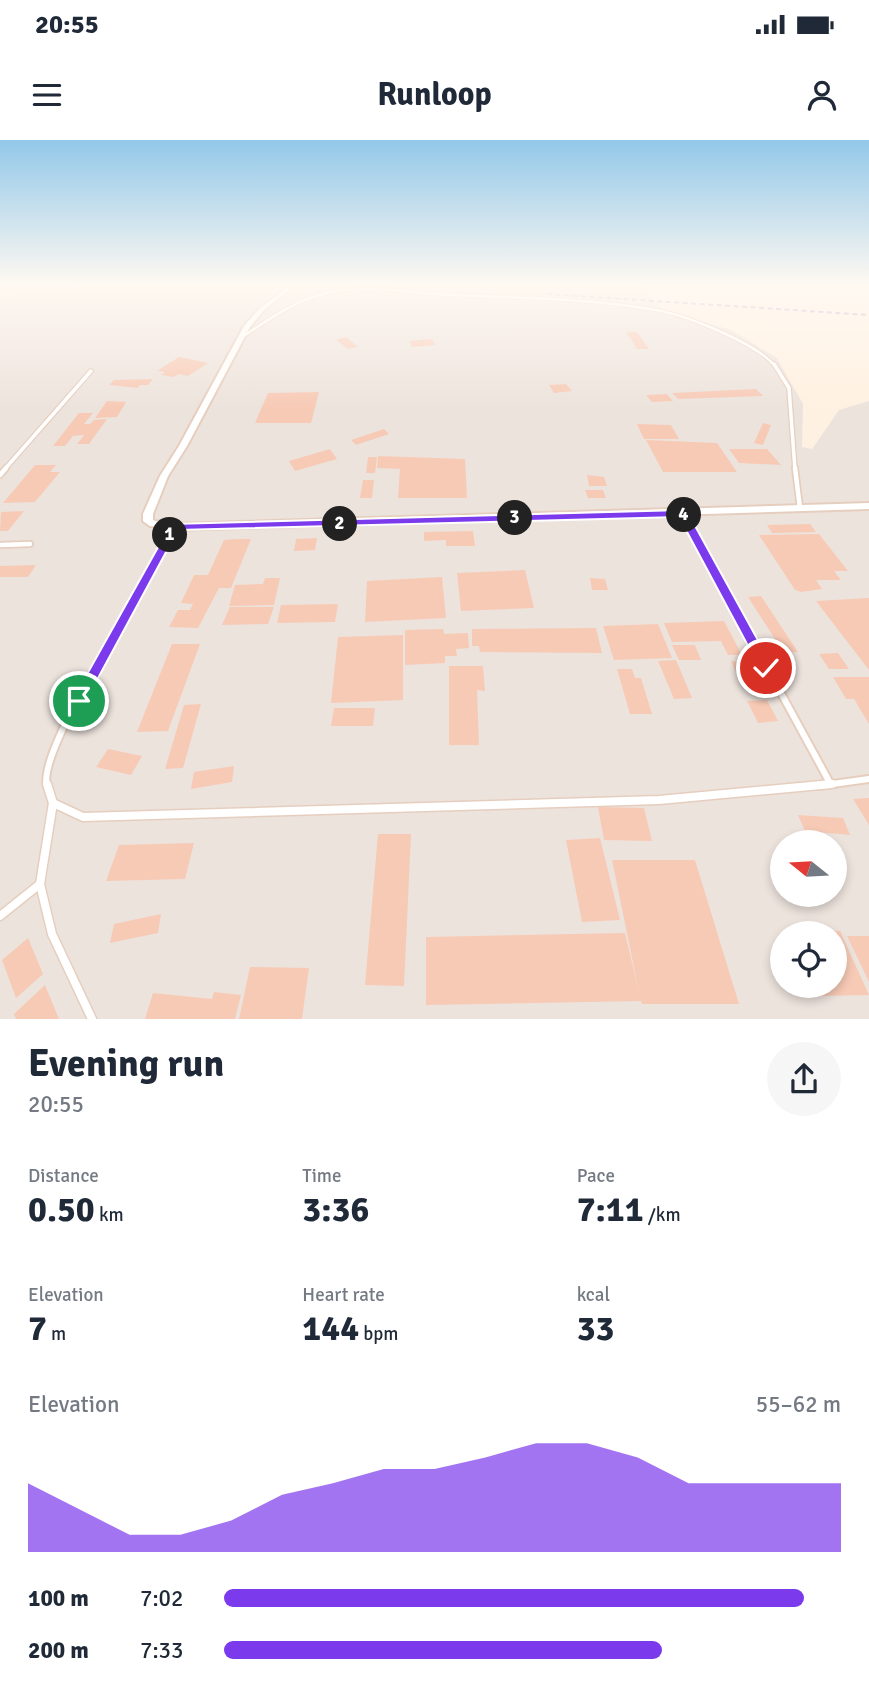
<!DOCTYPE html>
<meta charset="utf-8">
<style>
body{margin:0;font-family:Signika,sans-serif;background:#f6f6f7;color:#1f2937;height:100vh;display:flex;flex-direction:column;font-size:26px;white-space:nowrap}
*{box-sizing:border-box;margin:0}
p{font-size:23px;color:#747a83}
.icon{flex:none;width:38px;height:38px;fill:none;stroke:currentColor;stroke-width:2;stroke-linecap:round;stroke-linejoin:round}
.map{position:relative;height:879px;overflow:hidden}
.panel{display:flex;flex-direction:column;background:#fff;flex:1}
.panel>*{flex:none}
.needle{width:46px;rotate:288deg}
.buttons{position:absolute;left:770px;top:690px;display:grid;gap:14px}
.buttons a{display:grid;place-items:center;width:77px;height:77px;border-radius:50%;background:#fff;box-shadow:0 4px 10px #0003;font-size:35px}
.pin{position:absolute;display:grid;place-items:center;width:60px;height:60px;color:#fff;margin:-30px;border:4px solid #fff;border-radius:50%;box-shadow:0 2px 7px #0007}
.km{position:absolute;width:35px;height:35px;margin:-18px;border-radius:50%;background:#222;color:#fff;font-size:19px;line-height:35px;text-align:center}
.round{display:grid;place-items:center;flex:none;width:74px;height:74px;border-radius:37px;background:#f6f6f7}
.overview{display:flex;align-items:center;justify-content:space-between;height:119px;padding:0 28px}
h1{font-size:38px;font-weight:700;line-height:52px}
.stats{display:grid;grid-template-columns:repeat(3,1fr);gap:10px;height:119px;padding:7px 28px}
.stats div{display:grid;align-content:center}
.stats b{font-size:35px;font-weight:700}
.stats small{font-size:19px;font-weight:400}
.stats p{font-size:19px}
.chart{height:196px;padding:14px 28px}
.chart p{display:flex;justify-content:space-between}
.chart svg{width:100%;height:126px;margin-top:7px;fill:#7c3aed;opacity:.7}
ul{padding:0 28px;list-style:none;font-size:23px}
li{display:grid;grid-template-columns:112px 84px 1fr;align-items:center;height:52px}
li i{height:18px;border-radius:9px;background:#7c3aed}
.status{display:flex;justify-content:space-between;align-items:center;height:49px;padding:0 35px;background:#fff;direction:ltr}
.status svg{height:19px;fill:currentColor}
header{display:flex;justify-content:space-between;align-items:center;height:91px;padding:0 28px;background:#fff;font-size:32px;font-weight:700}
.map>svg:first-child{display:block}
</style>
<div class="status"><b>20:55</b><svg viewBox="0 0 49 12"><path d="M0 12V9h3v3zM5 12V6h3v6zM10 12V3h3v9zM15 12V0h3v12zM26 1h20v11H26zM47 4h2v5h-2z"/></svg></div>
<header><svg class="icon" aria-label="menu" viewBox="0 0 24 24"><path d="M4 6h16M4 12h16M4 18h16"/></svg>Runloop<svg class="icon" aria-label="person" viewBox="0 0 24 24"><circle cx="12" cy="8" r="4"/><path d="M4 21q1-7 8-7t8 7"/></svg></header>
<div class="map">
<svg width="869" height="879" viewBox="0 0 869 879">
<rect width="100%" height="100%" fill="#fff1e1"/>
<!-- industrial -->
<path fill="#ede3dd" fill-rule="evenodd" d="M 0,145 L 637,145 L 664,170 L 731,190 L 777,218 L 803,264 L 802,307 L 812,309 L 839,270 L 869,261 L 869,879 L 0,879 ZM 782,702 L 835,702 L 835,754 L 782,754 ZM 782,793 L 835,793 L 835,845 L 782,845 Z"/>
<!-- building -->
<g fill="#f7cab6">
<polygon points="626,192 637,192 649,209 637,209"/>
<polygon points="346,197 358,207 348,209 336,200"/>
<polygon points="432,199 435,205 412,207 410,201"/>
<polygon points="179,217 208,223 188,236 179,234 174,237 161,235 165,232 157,231"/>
<polygon points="153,239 148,245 140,245 138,248 109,245 114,240"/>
<polygon points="566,244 572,251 554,253 549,245"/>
<polygon points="756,249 763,256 678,259 672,253"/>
<polygon points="319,252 311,283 255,283 268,253"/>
<polygon points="667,254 673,261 652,262 646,255"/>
<polygon points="107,261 126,262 117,277 95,278"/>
<polygon points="79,273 93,273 84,284 90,284 94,280 107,279 89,304 77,304 84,295 73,296 65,306 53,306"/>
<polygon points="763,283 771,285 763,305 754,303"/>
<polygon points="637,284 671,285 679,299 644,299"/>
<polygon points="384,289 389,294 356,305 351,300"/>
<polygon points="646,300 717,303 737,332 663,332"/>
<polygon points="330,309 337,319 295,331 289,321"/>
<polygon points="729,309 767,309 781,325 739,323"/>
<polygon points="378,316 465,319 467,358 398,358 400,329 377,328"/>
<polygon points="368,317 377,317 375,333 366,333"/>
<polygon points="35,325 56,325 50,332 60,332 35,362 3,363"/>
<polygon points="587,335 604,337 607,346 589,346"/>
<polygon points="363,340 374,340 372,358 360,358"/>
<polygon points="585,350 603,350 606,358 588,358"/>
<polygon points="24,371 8,391 0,391 1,372"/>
<polygon points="810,384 816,392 772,393 767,385"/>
<polygon points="473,391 475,406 446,406 446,400 424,401 424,392"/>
<polygon points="819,394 848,431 834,431 841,440 816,440 822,449 801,452 795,450 759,395"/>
<polygon points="317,398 315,410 294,411 296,399"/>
<polygon points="236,399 251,399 231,448 219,448 198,488 169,487 178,470 190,470 193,464 181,463 194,435 208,435 224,400"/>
<polygon points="36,425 28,437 0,437 0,426"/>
<polygon points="525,430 534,468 461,471 457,433"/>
<polygon points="442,437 446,478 365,482 367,441"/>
<polygon points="265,438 280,438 274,465 229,466 235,445 263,444"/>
<polygon points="590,438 605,439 608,450 592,450"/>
<polygon points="761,456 798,512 784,513 748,457"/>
<polygon points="869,458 869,530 816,461"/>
<polygon points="338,464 335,482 277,483 281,465"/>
<polygon points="230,467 274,467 268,484 222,485"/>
<polygon points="724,481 742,515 728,515 721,501 672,502 664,483"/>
<polygon points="658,484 672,518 614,520 603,486"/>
<polygon points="596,488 602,513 480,512 479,506 472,506 472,489"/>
<polygon points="443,489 444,494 468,493 469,508 456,509 457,516 445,516 445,523 405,525 405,490"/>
<polygon points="403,495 403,560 331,563 338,497"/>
<polygon points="172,504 200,504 168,591 137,592"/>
<polygon points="672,505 695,505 701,520 679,520"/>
<polygon points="838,513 849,529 829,529 819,514"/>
<polygon points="676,520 692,558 674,559 658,521"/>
<polygon points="731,521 745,522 759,550 744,549"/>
<polygon points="449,526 483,526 485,551 477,550 479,605 449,605"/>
<polygon points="617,529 632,529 635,538 641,538 652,574 630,574"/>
<polygon points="833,537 869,537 869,584 854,559 846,559"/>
<polygon points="767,560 778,581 758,583 747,561"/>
<polygon points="201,564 183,628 165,629 184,565"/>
<polygon points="334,568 375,568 373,586 331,586"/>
<polygon points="108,609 142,616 131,635 96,627"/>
<polygon points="234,626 232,642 191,649 194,632"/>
<polygon points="869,658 869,685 853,659"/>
<polygon points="598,667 644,668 652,701 604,700"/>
<polygon points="798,675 843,678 850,695 805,691"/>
<polygon points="378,694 411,694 404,846 365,845"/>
<polygon points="600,698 620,780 582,782 566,700"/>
<polygon points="194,703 185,739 106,741 119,705"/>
<polygon points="612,720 695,720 739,864 642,864 641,861 426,865 426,797 625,793 639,852"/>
<polygon points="161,774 158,793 110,803 114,784"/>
<polygon points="835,791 840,791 869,855 818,856 814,845 835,845"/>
<polygon points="847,796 869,796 869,842"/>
<polygon points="28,798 43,834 16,858 2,820"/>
<polygon points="250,827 309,828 302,879 239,879"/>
<polygon points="45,845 59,879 16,879 14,874"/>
<polygon points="214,852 241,855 235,879 145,879 153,853 212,859"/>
</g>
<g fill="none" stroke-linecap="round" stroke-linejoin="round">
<!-- service-far4 casing -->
<g stroke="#e6cebe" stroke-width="4.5">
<path id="service-far4" d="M 242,197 C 270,179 298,158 332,152 C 369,145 412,153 449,155 C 518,158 588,158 656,170 C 686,175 756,203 775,226"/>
</g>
<!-- service-far3 casing -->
<g stroke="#e6cebe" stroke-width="6">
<g id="service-far3">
<polyline points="774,224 789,248 795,330"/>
<polyline points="4,330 91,231"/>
</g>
</g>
<!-- service-far2 casing -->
<g stroke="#e6cebe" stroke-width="8">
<g id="service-far2">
<polyline points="795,328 800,368"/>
<polyline points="0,335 6,328"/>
<polyline points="683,373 734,467"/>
<polyline points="0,405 30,404"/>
<polyline points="131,467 175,387"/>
</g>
</g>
<!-- service-far1 casing -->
<g stroke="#e6cebe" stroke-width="10">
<g id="service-far1">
<polyline points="733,465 830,643"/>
<path d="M 47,646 C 38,616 114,497 132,465"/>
<polyline points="818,646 869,639"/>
</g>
</g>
<!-- service casing -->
<g stroke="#e6cebe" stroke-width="11">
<g id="service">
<polyline points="47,644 53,663 83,677 659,660 832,644"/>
<polyline points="53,663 40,744 52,794 92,879"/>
<polyline points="0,776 40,744"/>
</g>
</g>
<!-- minor casing -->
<g stroke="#e6cebe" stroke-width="4">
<polygon id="minor" points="291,145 296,145 264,170 250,187 187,306 168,336 153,374 153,380 155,381 175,384 869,363 869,369 175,390 150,386 143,381 143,374 160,336 179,306 244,186 260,168"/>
</g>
<!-- service-far4 -->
<use href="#service-far4" stroke="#fff" stroke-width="2.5"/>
<!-- service-far3 -->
<use href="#service-far3" stroke="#fff" stroke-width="3.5"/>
<!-- service-far2 -->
<use href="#service-far2" stroke="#fff" stroke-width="4.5"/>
<!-- service-far1 -->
<use href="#service-far1" stroke="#fff" stroke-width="6"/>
<!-- service -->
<use href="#service" stroke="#fff" stroke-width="8"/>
<!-- minor -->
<use href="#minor" fill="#fff" fill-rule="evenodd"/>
<!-- rail -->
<g stroke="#b29fc9" stroke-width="2" stroke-dasharray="5 3.5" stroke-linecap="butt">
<polyline points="0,148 97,145"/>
<polyline points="547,154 869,175"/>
</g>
</g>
<!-- sky -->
<linearGradient id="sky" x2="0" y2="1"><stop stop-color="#93c8e9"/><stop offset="0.54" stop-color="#fff9f2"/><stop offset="1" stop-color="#fff9f2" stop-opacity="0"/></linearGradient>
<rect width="869" height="268" fill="url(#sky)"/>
<!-- route -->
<polygon fill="#7c3aed" stroke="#fff" stroke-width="2" points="683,370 688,373 771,524 771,532 762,532 679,377 178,390 83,566 74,566 72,561 171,384"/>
</svg>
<div class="buttons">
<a><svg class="needle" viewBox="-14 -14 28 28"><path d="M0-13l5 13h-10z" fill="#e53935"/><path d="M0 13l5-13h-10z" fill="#747a83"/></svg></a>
<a><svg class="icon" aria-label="locate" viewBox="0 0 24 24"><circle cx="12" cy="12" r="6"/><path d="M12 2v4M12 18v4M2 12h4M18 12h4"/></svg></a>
</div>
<div class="pin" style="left:79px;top:561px;background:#1e9e55"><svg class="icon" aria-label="arrive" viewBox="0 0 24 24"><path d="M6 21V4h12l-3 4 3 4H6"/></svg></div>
<div class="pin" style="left:766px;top:528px;background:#d93025"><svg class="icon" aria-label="check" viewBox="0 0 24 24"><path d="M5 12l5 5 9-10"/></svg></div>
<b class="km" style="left:170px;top:395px">1</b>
<b class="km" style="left:340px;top:384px">2</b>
<b class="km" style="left:515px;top:378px">3</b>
<b class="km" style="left:684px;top:375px">4</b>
</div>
<section class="panel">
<div class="overview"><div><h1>Evening run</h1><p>20:55</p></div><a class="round"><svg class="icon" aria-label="share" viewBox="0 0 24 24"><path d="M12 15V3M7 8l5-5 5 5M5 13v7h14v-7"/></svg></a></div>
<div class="stats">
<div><p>Distance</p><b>0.50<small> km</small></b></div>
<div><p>Time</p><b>3:36</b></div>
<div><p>Pace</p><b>7:11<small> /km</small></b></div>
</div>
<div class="stats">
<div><p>Elevation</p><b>7<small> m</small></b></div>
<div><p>Heart rate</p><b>144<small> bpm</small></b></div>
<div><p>kcal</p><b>33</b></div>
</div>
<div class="chart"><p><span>Elevation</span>55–62 m</p>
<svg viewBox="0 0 160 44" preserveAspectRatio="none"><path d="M0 44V20L10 29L20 38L30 38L40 33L50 24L60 20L70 15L80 15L90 11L100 6L110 6L120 11L130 20L140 20L150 20L160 20V44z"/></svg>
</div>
<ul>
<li><b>100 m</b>7:02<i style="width:94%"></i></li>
<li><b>200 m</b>7:33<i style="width:71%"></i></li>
</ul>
</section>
